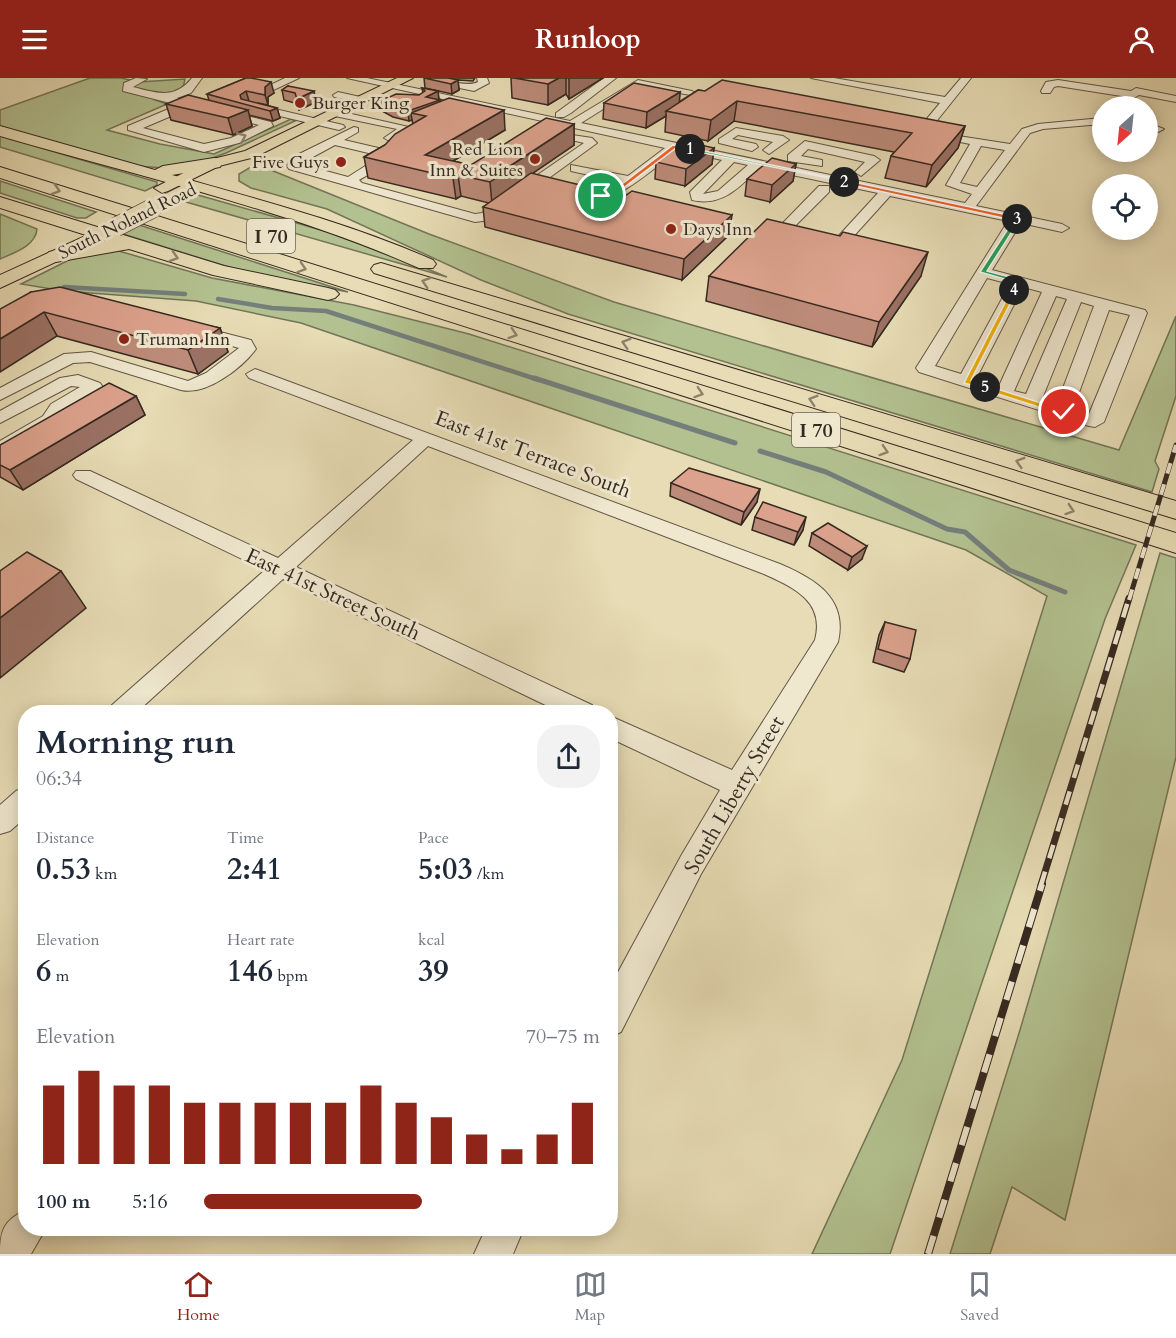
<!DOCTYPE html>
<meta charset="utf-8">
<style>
body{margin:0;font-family:Cardo,serif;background:#f2f2f3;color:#1f2937;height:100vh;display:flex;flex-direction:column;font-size:22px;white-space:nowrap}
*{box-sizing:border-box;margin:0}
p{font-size:20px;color:#747a83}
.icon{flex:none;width:33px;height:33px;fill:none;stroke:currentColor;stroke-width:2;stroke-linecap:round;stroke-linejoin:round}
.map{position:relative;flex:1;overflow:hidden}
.panel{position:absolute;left:18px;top:627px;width:600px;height:531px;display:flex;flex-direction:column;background:#fff;border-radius:24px;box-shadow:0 3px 15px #0003}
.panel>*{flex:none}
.needle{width:39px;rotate:207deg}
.tools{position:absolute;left:1092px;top:18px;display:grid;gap:12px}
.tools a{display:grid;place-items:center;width:66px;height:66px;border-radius:50%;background:#fff;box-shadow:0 3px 15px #0003;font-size:30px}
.pin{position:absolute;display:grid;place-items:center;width:51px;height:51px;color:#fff;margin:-26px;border:3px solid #fff;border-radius:50%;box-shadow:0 2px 6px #0007}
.km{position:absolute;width:30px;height:30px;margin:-15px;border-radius:50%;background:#222;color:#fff;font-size:16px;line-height:30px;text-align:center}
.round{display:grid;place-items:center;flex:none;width:63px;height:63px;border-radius:24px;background:#f2f2f3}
.overview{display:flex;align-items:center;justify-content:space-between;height:102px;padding:0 18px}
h1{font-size:33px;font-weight:700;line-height:45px}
.metrics{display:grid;grid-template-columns:repeat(3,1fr);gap:9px;height:102px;padding:6px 18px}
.metrics div{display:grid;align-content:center}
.metrics b{font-size:30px;font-weight:700}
.metrics small{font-size:16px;font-weight:400}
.metrics p{font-size:16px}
.chart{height:168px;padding:12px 18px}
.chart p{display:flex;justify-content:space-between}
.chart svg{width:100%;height:108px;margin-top:6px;stroke:#8f2418;stroke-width:6}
ul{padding:0 18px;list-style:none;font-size:20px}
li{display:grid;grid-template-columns:96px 72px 1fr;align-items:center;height:45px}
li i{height:15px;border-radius:8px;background:#8f2418}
header{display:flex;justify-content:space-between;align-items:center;height:78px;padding:0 18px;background:#8f2418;color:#fff;font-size:27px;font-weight:700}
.dock{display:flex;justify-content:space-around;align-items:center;height:84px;border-top:2px solid #e0e1e3;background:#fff;font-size:16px;color:#747a83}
.dock a{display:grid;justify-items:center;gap:3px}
.dock .current{color:#8f2418}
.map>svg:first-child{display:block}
</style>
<header><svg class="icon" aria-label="menu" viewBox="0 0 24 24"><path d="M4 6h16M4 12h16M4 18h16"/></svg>Runloop<svg class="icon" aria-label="person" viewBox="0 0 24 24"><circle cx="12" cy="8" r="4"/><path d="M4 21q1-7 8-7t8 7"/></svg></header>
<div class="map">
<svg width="1176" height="1176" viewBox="0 0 1176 1176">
<rect width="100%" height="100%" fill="#e7dcb5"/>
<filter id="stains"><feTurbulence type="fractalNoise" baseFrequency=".00333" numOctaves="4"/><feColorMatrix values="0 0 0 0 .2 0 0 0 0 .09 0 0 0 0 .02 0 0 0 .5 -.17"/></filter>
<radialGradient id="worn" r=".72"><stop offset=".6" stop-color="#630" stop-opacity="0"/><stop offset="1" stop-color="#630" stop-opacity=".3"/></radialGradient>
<!-- green -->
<g fill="#b3c190" stroke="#747558" stroke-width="1.5">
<polygon points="90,0 121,0 139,4 185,1 183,10 155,22 167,26 107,52 160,66 214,76 291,41 295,43 226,75 204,83 163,90 137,88 0,50 0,32"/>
<polygon points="0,58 157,104 157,107 145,113 0,69"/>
<polygon points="256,86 429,156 614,224 1119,372 1176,238 1176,318 1155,383 1159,391 1152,414 568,236 481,202 327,131 251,110 239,103 239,96"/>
<polygon points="0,103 96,134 86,140 77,140 0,115"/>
<polygon points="198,117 360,163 447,199 179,122"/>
<path d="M 0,136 L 37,151 C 36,168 13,175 0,181 Z"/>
<polygon points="136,146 348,214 245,194 123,156"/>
<polygon points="112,171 212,200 354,227 469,256 1136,467 1105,541 890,1176 812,1176 902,982 1047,518 966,472 301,245 196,223 64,213 21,206 79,177"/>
<polygon points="1160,475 1176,480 1176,679 1065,1142 1012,1109 990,1176 950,1176 1020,952"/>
</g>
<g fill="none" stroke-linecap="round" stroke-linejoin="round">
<!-- stream-far1 -->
<g stroke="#747f7c" stroke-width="4.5">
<polyline points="64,209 185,216"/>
<polyline points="218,221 272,230 326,233 539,302"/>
</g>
<!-- stream -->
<g stroke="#747f7c" stroke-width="5">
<polyline points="534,300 735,365"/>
<polyline points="760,373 826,394 947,451 965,454 1009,492 1065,514"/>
</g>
<!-- minor casing -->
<g stroke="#625646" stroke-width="2">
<g id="minor">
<path d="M 136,0 L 147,1 L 133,9 C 157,15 174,22 192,0 L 202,0 L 191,15 L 177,20 L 271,44 L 273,48 L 239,65 L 204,74 L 128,52 L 128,48 L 178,27 L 123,13 L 124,5 ZM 190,30 L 259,47 L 231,60 L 204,66 L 143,50 Z"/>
<polygon points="285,0 299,0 248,24 239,22"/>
<path d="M 347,0 L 367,0 L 570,43 L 638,2 L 692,13 L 697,16 L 696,18 L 640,8 L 581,45 L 965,125 L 972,116 L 946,107 L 970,66 L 926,57 L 926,53 L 1010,66 L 1022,51 L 1038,46 L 1102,40 L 1102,46 L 1043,51 L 1030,55 L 976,128 L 1062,146 L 1069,150 L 1062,154 L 1021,145 L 992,192 L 1145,232 L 1147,235 L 1104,344 L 1095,349 L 1089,348 L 919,294 L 916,290 L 1008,143 L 890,118 L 843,170 L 831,172 L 779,160 L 776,152 L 819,108 L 829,108 L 829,114 L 790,153 L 834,163 L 878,115 L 759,90 C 740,109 722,129 692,122 L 690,114 L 722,82 L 677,72 C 657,88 599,142 573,118 L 575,115 L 600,114 L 620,104 L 571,93 L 571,87 L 628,98 L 665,70 ZM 981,68 L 1005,72 L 977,109 L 960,105 ZM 734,84 L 748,87 L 718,113 L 703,116 ZM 987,200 L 1010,206 L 961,296 L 935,288 ZM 1023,209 L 1042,214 L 999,308 L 976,301 ZM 1056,218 L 1067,221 L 1026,316 L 1014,313 ZM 1081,224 L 1094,228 L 1057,326 L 1042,321 ZM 1109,232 L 1130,237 L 1089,336 L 1073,331 Z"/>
<path d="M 477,0 L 487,0 L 489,5 L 474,13 L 440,6 C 450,0 466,10 478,4 Z"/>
<polygon points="604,0 616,0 571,35 564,39 556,39 556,35"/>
<polygon points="811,0 834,0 945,19 961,0 971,0 935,45 931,46 925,43 940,25"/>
<polygon points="1058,2 1131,13 1136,10 1176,18 1176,24 1139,17 1134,20 1058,8 1054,9 1050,15 1042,15 1041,13 1046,4"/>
<polygon points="338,14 365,20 366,22 361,25 334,19 333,17"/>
<polygon points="250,25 343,47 345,49 339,52 246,30 245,28"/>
<path d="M 334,32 L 413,50 L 400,59 L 404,62 C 406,77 371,95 359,102 L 362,105 L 475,136 L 482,135 L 584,65 L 559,59 L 559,55 L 592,60 L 597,65 L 491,142 L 475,144 L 289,91 L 287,88 L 291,80 L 354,49 L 358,50 L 358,54 L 344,62 L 387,72 L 393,65 L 384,60 L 397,51 L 330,37 L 328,35 ZM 335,67 L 381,78 L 348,99 L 300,86 Z"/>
<polygon points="1148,45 1164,51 1158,54 1148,51"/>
<polygon points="736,50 783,58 789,62 769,76 763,72 773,64 738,57 732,61 756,66 758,69 752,73 719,65 719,61"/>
<polygon points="805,63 874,78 880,82 861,98 855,94 865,84 808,71 801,78 822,82 822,88 788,83 788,77"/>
<path d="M 193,247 L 251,262 L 256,271 C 242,290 206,318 181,312 L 90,284 L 73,285 L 0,322 L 0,310 L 64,276 L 91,274 L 188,303 L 206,295 L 239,270 L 187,255 L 185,252 Z"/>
<path d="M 255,291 L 780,486 C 815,501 848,520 838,564 L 701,796 L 621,954 L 610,959 L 610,909 L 681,778 L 720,712 L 610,660 L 610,638 L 732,692 L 815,562 C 825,524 795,510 764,496 L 428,368 L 296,489 L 592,627 L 595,634 L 560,634 L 283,501 L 137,634 L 109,634 L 112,627 L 265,492 L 76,401 L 73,397 L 76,393 L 90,393 L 278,480 L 413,362 L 249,300 L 246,296 Z"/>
<polygon points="78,297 100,305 103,309 64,333 56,346 0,377 0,363 43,338 51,326 80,309 71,308 0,345 0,333 60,300"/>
<polygon points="26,709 26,739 10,753 0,756 0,727 16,713"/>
<path d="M 26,1132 L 26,1150 L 46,1150 L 31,1176 L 0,1176 C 0,1154 3,1142 26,1132 Z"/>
<polygon points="486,1150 524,1150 513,1176 474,1176"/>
</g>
</g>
<!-- major casing -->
<g stroke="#362921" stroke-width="2">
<g id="major">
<polygon points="397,0 413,0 255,79 219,88 168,113 162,115 154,110 209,82 245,73"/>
<polygon points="116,144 125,149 122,153 0,210 0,197"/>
</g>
</g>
<!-- highway casing -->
<g stroke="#362921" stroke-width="2">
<g id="highway">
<path d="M 0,48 L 155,92 L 163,88 L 214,80 L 220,81 L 222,85 L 220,89 L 172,97 C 260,122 349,145 433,182 L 436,186 L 433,190 L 419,190 C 288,132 138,98 0,58 Z"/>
<polygon points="0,89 1176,455 1176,475 0,100"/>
<polygon points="0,119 224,188 328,210 335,212 339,216 335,220 328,222 213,197 129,171 56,184 49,182 46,178 49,174 105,163 0,130"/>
<polygon points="381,185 1176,423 1176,441 374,195 371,191 374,187"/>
</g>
</g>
<!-- minor -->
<use href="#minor" fill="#efe8cf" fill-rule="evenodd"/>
<!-- major -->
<use href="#major" fill="#e7dcb5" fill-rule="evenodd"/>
<!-- highway -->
<use href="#highway" fill="#e7dcb5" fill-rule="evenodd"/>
<!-- rail-far2 casing -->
<g stroke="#362921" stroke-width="5">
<polyline id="rail-far2" points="1129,522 1176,367"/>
</g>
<!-- rail-far1 casing -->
<g stroke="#362921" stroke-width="7">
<polyline id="rail-far1" points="1041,807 1129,520"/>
</g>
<!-- rail casing -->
<g stroke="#362921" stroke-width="8">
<polyline id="rail" points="928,1176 1042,806"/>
</g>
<!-- rail-far2 -->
<use href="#rail-far2" stroke="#efe8cf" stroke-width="4" stroke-dasharray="11" stroke-linecap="butt"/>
<!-- rail-far1 -->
<use href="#rail-far1" stroke="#efe8cf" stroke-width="4.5" stroke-dasharray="14" stroke-linecap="butt"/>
<!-- rail -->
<use href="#rail" stroke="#efe8cf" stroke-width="6" stroke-dasharray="19" stroke-linecap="butt"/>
<!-- major-bridge-far1 casing -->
<g stroke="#362921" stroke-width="16" stroke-linecap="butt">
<polyline id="major-bridge-far1" points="150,132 184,115"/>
</g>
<!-- major-bridge casing -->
<g stroke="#362921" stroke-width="20" stroke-linecap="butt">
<polyline id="major-bridge" points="116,149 153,130"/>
</g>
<!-- major-bridge-far1 -->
<use href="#major-bridge-far1" stroke="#e7dcb5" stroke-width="15"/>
<!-- major-bridge -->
<use href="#major-bridge" stroke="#e7dcb5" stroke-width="19"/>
</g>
<!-- wall -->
<g fill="#bd8b79" stroke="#362921" stroke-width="1.5">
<polygon points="246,0 274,15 268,19 268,27 258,25 277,30 280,40 273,43 249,37 252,48 233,57 171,42 166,26 209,22 207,16"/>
<polygon points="424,0 475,0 473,3 458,2 459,12 452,16 425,10"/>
<polygon points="511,0 603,0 569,21 566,16 548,27 512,20"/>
<polygon points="288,8 316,24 299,32 298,26 284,22 282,12"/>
<polygon points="422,10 438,13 439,22 441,24 505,52 453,83 471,87 574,46 574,67 532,96 729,157 682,202 485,149 483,129 489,125 461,118 456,121 368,100 364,79 385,67 413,46 412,42 409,43 393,39 382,33 381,23 419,17 423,15"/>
<polygon points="698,12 965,48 958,70 926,109 885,100 891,78 894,74 734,43 708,63 665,54 666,38 646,50 603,41 604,25 680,14 679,24"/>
<polygon points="714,70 712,86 685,108 655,101 656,84"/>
<polygon points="796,86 793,103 770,124 745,118 747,101"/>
<polygon points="840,158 921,198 872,269 706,223 709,198"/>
<polygon points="31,214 220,250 228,274 198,296 57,258"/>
<polygon points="136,318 145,337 23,412 0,399 0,367"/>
<polygon points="671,405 757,424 741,447 670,418"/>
<polygon points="755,439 803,452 794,467 752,452"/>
<polygon points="812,455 862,481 848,492 809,468"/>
<polygon points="885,544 910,581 904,594 873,584 879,557"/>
</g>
<!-- shaded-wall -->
<g fill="#9a7163" stroke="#362921" stroke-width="1.5">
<polygon points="559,0 566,0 566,16 548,27 548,6"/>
<polygon points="570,0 603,0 569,21 569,1"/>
<polygon points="458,2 459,12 452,16 451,6"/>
<polygon points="271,4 274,15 268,19 268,27 265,17 265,9"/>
<polygon points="246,13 249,23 242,25 240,17"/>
<polygon points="314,13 316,24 299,32 297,21"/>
<polygon points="438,13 439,23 440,22 441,31 411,35 412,42 409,43 408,33 426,19"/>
<polygon points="680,14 679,29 666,33 666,38 646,50 647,34"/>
<polygon points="737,23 734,43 708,63 711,42"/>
<polygon points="277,30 280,40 273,43 270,33"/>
<polygon points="248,32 252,48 233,57 228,40"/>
<polygon points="504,32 505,52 433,95 425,77"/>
<polygon points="574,46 574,67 514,108 492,126 490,104 510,88"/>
<polygon points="965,48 958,70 926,109 932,87"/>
<polygon points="714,70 712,86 685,108 686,91"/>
<polygon points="796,86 793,103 770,124 772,107"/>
<polygon points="458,97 461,118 456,121 453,100"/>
<polygon points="732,137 729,157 682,202 684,181"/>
<polygon points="928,174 921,198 872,269 879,244"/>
<polygon points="44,234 57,258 0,294 0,261"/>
<polygon points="220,250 228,274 198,296 188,272"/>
<polygon points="136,318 145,337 23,412 10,392"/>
<polygon points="760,411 757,424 741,447 744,434"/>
<polygon points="806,439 803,452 794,467 798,454"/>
<polygon points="867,468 862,481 848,492 852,479"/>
<polygon points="61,493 86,530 0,600 0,540"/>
</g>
<!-- building -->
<g fill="#dca28d" stroke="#362921" stroke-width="1.5">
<polygon points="246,0 251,0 271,4 265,9 265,17 246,13 240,17 241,21 277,30 270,33 207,16"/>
<polygon points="424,0 448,0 458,2 451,6"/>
<polygon points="514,0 559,0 548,6"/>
<polygon points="722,2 965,48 932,87 891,78 912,55 737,23 711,42 666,33 698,12 705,13"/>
<polygon points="634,5 680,14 647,34 604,25"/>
<polygon points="288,8 314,13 297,21 295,15 282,12"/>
<polygon points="422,10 438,13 426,19 440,22 408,33 392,30 381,23 396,16 419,17 425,13"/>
<polygon points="188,17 248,32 228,40 166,26"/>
<polygon points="449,20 504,32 425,77 471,87 546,40 574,46 510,88 512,89 490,104 458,97 453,100 364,79 385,67 395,56 426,38 411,35"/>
<polygon points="684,63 714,70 686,91 656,84"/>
<polygon points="772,80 796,86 772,107 747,101"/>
<polygon points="531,95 625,118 632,113 732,137 684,181 483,129"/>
<polygon points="767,141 840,158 843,154 928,174 879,244 709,198"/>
<polygon points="60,209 220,250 188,272 44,234 0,261 0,231 31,214"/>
<polygon points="109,305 136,318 10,392 0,387 0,367"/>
<polygon points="689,390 760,411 744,434 671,405"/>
<polygon points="763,424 806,439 798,454 755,439"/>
<polygon points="828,445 867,468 852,479 812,455"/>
<polygon points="27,474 61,493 0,540 0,493"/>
<polygon points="885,544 916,552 910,581 878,571"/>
</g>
<!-- one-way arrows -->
<defs><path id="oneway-chevron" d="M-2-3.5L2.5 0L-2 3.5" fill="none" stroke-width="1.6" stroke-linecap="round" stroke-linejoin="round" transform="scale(1.5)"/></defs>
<use stroke="#928878" href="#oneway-chevron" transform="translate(242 59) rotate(-23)"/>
<g stroke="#8e826b">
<use href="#oneway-chevron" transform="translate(56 112) rotate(18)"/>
<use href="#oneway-chevron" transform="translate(174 179) rotate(18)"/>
<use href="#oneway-chevron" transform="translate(302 190) rotate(18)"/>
<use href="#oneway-chevron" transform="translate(426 204) rotate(-163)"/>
<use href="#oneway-chevron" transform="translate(513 256) rotate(18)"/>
<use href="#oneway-chevron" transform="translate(626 265) rotate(-163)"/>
<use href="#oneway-chevron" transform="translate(699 315) rotate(18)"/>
<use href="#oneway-chevron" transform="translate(813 322) rotate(-163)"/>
<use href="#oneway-chevron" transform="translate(884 373) rotate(18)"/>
<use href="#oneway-chevron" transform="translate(1020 384) rotate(-163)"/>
<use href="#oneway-chevron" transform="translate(1070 432) rotate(18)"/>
</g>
<!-- split-1 -->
<polygon fill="#f0652b" stroke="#fff" stroke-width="1.5" points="673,67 693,71 676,70 618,114 599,119 614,112"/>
<!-- split-2 -->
<polygon fill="#22a559" stroke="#fff" stroke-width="1.5" points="690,70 844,102 847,104 689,72"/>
<!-- split-3 -->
<polygon fill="#f0652b" stroke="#fff" stroke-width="1.5" points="844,102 1017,139 1020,141 1017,143 842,105"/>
<!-- split-4 -->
<polygon fill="#22a559" stroke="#fff" stroke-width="1.5" points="1015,140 1020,141 987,193 1021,202 1014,214 1011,212 1015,204 980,194"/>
<!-- split-5 -->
<polygon fill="#f5b400" stroke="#fff" stroke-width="1.5" points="1012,211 1017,212 971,302 988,309 985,311 964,305"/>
<!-- split-6 -->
<polygon fill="#f5b400" stroke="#fff" stroke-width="1.5" points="985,307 1066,333 1067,334 1061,336 982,311"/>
<!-- markers -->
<g fill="#8f2418" stroke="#efe8cf" stroke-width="2">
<circle cx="300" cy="25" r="6"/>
<circle cx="535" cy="81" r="6"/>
<circle cx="341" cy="84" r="6"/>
<circle cx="671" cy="151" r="6"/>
<circle cx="124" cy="261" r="6"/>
</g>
<g text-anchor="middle" stroke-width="6" stroke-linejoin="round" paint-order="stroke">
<!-- far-poi labels -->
<g font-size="18" fill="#362921" stroke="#efe8cf" text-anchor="start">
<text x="312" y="31">Burger King</text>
<text x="523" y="77" text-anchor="end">Red Lion<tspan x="523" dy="21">Inn &amp; Suites</tspan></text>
<text x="329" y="90" text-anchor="end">Five Guys</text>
<text x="683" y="157">Days Inn</text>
<text x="136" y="267">Truman Inn</text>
</g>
<!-- far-street labels -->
<g font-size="18" fill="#362921" stroke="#efe8cf">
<text transform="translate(127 143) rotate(-26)" y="6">South Noland Road</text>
</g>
<!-- shield labels -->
<g fill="#efe8cf" stroke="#6e6255" stroke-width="1.5">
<rect x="247" y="141" width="48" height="34" rx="4.5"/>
<rect x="792" y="335" width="48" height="34" rx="4.5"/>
</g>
<g font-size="20" font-weight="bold" fill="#362921">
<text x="271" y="165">I 70</text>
<text x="816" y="359">I 70</text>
</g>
<!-- street labels -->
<g font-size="21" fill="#362921" stroke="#efe8cf">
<text transform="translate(533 376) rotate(21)" y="7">East 41st Terrace South</text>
<text transform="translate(333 516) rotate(25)" y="7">East 41st Street South</text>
<text transform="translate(734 717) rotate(-60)" y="7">South Liberty Street</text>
</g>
</g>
<rect width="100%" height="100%" filter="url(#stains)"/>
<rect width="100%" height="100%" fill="url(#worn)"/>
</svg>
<div class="tools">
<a><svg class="needle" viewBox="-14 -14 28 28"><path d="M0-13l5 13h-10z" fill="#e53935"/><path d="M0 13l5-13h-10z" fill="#747a83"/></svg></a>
<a><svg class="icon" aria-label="locate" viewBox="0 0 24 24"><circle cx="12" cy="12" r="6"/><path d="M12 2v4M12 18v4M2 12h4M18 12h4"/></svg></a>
</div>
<div class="pin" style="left:601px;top:118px;background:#1e9e55"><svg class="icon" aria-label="arrive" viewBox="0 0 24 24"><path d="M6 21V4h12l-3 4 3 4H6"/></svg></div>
<div class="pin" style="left:1064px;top:334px;background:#d93025"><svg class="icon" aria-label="check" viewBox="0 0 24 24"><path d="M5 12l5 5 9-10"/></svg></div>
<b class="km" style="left:690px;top:71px">1</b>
<b class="km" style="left:844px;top:104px">2</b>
<b class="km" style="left:1017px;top:141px">3</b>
<b class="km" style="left:1014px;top:212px">4</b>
<b class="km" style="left:985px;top:309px">5</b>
<section class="panel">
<div class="overview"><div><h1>Morning run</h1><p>06:34</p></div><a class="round"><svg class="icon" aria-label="share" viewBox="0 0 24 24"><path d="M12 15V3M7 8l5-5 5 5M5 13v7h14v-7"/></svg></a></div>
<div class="metrics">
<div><p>Distance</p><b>0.53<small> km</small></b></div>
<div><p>Time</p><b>2:41</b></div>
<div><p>Pace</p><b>5:03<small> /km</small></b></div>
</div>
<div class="metrics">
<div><p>Elevation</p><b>6<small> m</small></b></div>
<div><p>Heart rate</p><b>146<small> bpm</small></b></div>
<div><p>kcal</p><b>39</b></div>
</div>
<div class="chart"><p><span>Elevation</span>70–75 m</p>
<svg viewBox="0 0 160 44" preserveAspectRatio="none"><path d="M5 44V12M15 44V6M25 44V12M35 44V12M45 44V19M55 44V19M65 44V19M75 44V19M85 44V19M95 44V12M105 44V19M115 44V25M125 44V32M135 44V38M145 44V32M155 44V19"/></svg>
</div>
<ul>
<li><b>100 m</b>5:16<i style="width:55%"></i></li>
</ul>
</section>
</div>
<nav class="dock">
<a class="current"><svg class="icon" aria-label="home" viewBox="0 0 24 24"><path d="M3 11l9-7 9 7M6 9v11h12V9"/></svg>Home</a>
<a><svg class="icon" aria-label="map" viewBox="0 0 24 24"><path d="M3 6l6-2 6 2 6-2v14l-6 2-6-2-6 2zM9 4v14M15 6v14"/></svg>Map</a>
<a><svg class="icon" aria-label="saved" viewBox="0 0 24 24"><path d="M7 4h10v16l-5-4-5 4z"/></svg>Saved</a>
</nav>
